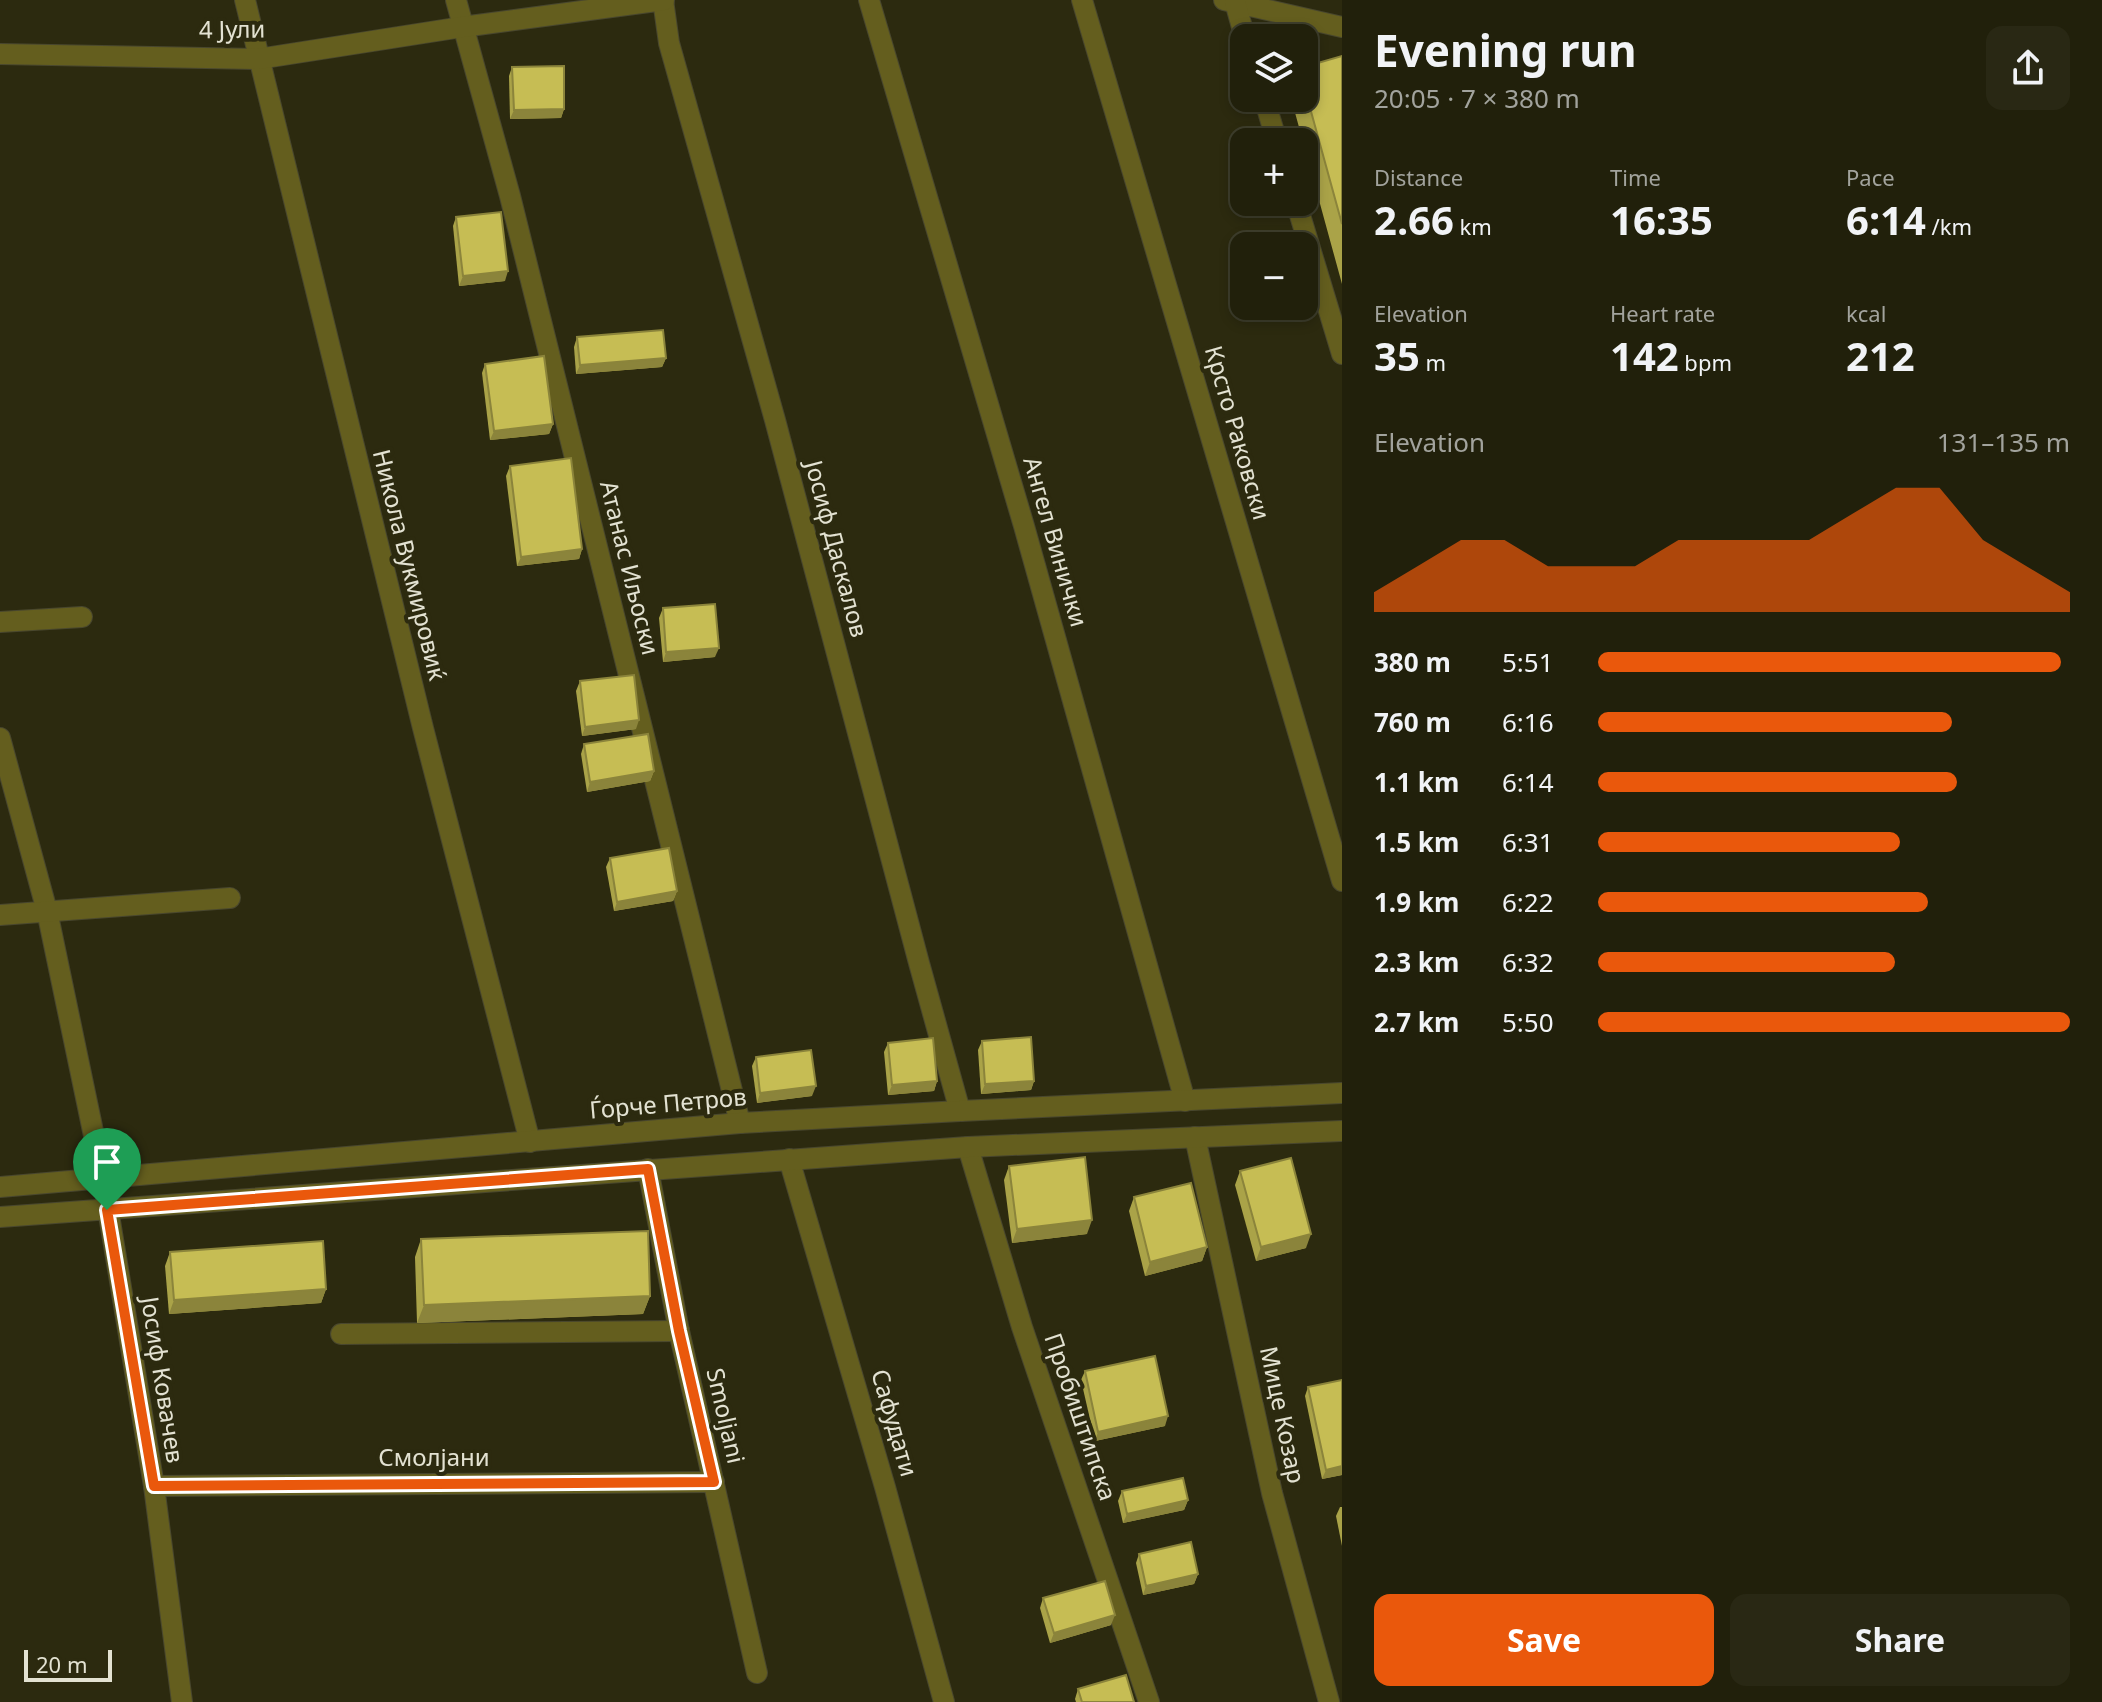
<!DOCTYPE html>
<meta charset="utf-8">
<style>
body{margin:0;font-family:"Noto Sans",sans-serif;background:#292814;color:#f1f3f6;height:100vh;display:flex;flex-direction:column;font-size:30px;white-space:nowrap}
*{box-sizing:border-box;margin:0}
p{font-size:26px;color:#a2a39d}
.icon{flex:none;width:44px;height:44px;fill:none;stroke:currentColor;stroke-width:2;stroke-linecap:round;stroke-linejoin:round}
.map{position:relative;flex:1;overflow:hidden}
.drawer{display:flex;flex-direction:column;background:#21200b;width:760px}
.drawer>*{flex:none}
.tools{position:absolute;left:1230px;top:24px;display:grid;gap:16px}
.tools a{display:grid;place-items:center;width:88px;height:88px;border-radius:16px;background:#21200b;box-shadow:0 4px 12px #0003,0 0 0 2px #3e3e2c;font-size:40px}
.scale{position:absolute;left:24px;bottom:20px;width:88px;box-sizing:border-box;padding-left:8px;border:4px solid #e3e2d2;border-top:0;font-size:22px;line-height:28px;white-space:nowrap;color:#e3e2d2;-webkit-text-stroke:6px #2c2a0f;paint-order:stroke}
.pin{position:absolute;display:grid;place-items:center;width:68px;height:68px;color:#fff;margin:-82px -34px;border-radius:50% 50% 50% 0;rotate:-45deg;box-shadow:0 0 8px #0007}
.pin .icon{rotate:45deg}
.round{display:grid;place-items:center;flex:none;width:84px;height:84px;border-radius:16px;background:#292814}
.summary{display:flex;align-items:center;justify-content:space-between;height:136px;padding:0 32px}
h1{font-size:44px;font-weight:700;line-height:60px}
.stats{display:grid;grid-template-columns:repeat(3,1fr);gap:12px;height:136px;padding:8px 32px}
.stats div{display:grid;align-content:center}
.stats b{font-size:40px;font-weight:700}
.stats small{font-size:22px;font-weight:400}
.stats p{font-size:22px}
.chart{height:224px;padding:16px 32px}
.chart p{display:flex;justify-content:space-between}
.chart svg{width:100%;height:144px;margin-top:8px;fill:#ea580c;opacity:.7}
.primary-button{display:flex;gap:16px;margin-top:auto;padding:16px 32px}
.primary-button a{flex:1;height:92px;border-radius:16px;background:#ea580c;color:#fff;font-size:32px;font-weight:700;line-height:92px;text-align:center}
.primary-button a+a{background:#292814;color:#f1f3f6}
ul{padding:0 32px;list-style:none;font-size:26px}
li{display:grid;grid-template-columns:128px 96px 1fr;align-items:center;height:60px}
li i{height:20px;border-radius:10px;background:#ea580c}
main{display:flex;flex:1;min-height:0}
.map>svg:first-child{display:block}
</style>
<main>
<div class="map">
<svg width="1342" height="1702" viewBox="0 0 1342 1702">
<rect width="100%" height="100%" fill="#2c2a0f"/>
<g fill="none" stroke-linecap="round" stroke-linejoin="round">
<!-- minor casing -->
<g stroke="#49472e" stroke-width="22">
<g id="minor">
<polyline points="245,0 423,728 530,1142"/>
<polyline points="456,0 510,196 740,1123"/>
<polyline points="663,0 669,43 775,420 919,963 960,1111"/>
<polyline points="869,0 1024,526 1185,1101"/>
<polyline points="1082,0 1342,881"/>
<polyline points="1224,0 1342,27"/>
<polyline points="1235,2 1245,38"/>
<polyline points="0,54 258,59 462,27 664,0"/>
<polyline points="1264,98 1277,142"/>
<polyline points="1296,202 1342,354"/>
<polyline points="0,622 82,617"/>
<polyline points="0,738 47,911 103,1179 154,1486 182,1702"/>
<polyline points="0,915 230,898"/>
<polyline points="1195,1137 1272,1493 1329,1702"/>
<polyline points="968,1147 1022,1327 1149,1702"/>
<polyline points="789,1159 885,1487 944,1702"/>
<polyline points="648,1169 679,1331 757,1673"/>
<polyline points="0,1187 740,1123 960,1111 1342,1093"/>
<polyline points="0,1217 968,1147 1342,1131"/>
<polyline points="341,1334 679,1331"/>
<polyline points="154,1486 714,1482"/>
</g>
</g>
<!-- minor -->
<use href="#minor" stroke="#645e1e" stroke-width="20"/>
</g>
<!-- wall -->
<g fill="#aaa348">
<polygon points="1342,56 1342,284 1291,98 1304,98 1304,67"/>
<polygon points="512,67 564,109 561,118 510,119 509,76"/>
<polygon points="456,217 505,281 459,286 453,226"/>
<polygon points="577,337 666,358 662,367 576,374 574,347"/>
<polygon points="485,364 553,424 549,434 490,440 482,373"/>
<polygon points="510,466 582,549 579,559 517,566 506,476"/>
<polygon points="663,608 715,657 663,662 659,618"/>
<polygon points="580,681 636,729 582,736 576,691"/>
<polygon points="584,744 654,771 650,781 587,792 581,754"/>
<polygon points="610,858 677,891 673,901 614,911 606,867"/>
<polygon points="982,1041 1034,1081 1031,1090 981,1094 978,1050"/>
<polygon points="888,1043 937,1081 934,1091 888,1095 884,1052"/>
<polygon points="756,1057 812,1096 757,1103 752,1066"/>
<polygon points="1009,1166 1087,1234 1012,1243 1004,1180"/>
<polygon points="1240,1171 1306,1248 1256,1261 1235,1185"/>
<polygon points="1134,1197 1207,1247 1202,1261 1145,1276 1129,1211"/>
<polygon points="421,1239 650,1296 643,1314 417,1323 415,1257"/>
<polygon points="170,1252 326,1289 321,1303 169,1314 165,1266"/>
<polygon points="1085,1371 1165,1426 1095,1441 1081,1380"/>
<polygon points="1308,1387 1342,1475 1322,1479 1305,1396"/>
<polygon points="1122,1491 1188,1500 1184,1510 1123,1523 1118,1501"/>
<polygon points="1340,1507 1342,1507 1342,1546 1336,1516"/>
<polygon points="1139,1554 1198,1574 1194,1584 1143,1595 1136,1563"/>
<polygon points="1043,1598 1111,1625 1050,1643 1040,1608"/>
<polygon points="1078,1689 1134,1702 1076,1702 1075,1699"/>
</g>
<!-- shaded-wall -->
<g fill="#8b843b">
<polygon points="564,109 561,118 510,119 514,110"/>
<polygon points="508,271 505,281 459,286 463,276"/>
<polygon points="666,358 662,367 576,374 580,365"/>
<polygon points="553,424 549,434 490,440 494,431"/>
<polygon points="582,549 579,559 517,566 521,557"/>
<polygon points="719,648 715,657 663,662 666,652"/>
<polygon points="639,720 636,729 582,736 585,727"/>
<polygon points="654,771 650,781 587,792 590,782"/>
<polygon points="677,891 673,901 614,911 617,902"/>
<polygon points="937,1081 934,1091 888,1095 892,1085"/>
<polygon points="1034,1081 1031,1090 981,1094 985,1084"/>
<polygon points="816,1086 812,1096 757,1103 760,1093"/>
<polygon points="1092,1220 1087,1234 1012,1243 1017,1229"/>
<polygon points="1311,1234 1306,1248 1256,1261 1261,1247"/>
<polygon points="1207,1247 1202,1261 1145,1276 1150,1262"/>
<polygon points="326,1289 321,1303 169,1314 174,1300"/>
<polygon points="650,1296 643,1314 417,1323 424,1305"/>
<polygon points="1168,1416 1165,1426 1095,1441 1098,1432"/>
<polygon points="1342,1466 1342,1475 1322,1479 1326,1470"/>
<polygon points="1188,1500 1184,1510 1123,1523 1127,1514"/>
<polygon points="1198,1574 1194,1584 1143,1595 1146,1586"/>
<polygon points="1115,1615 1111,1625 1050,1643 1054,1633"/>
</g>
<!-- building -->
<g fill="#c6bd54" stroke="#8b843b" stroke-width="2">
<polygon points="1342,56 1342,224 1304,86 1304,67"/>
<polygon points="564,66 564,109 514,110 512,67"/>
<polygon points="501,212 508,271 463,276 456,217"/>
<polygon points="663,330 666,358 580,365 577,337"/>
<polygon points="544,356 553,424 494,431 485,364"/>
<polygon points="571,458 582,549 521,557 510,466"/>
<polygon points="715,604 719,648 666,652 663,608"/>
<polygon points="634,675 639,720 585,727 580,681"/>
<polygon points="648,734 654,771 590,782 584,744"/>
<polygon points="669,848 677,891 617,902 610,858"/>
<polygon points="1031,1037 1034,1081 985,1084 982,1041"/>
<polygon points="933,1038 937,1081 892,1085 888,1043"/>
<polygon points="811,1050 816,1086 760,1093 756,1057"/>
<polygon points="1085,1157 1092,1220 1017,1229 1009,1166"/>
<polygon points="1291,1158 1311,1234 1261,1247 1240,1171"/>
<polygon points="1191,1183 1207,1247 1150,1262 1134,1197"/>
<polygon points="648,1231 650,1296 424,1305 421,1239"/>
<polygon points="323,1241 326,1289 174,1300 170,1252"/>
<polygon points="1155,1356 1168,1416 1098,1432 1085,1371"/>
<polygon points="1342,1380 1342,1466 1326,1470 1308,1387"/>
<polygon points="1183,1478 1188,1500 1127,1514 1122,1491"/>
<polygon points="1191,1542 1198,1574 1146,1586 1139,1554"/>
<polygon points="1105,1581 1115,1615 1054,1633 1043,1598"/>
<polygon points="1126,1675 1134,1702 1082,1702 1078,1689"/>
</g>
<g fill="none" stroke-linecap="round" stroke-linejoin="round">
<!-- route casing -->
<g stroke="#fff" stroke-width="16">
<polygon id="route" points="648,1169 679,1331 714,1482 154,1486 107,1210"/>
</g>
<!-- route -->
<use href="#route" stroke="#ea580c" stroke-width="10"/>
</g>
<g text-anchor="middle" stroke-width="8" stroke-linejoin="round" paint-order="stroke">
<!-- street labels -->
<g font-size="24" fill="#e3e2d2" stroke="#2c2a0f">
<text transform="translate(232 30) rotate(-1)" y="8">4 Јули</text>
<text transform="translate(1237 433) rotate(74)" y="8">Крсто Раковски</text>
<text transform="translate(1055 542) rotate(74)" y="8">Ангел Винички</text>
<text transform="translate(836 549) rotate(75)" y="8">Јосиф Даскалов</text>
<text transform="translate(409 565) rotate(76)" y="8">Никола Вукмировиќ</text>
<text transform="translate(629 568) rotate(76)" y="8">Aтанас Иљоски</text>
<text transform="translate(668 1104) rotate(-5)" y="8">Ѓорче Петров</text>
<text transform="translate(162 1380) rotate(81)" y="8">Јосиф Ковачев</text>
<text transform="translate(1282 1415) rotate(78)" y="8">Мице Козар</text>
<text transform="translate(725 1416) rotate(77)" y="8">Smoljani</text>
<text transform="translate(1080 1417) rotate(71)" y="8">Пробиштипска</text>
<text transform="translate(894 1423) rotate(74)" y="8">Сафудати</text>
<text x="434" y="1466">Смолјани</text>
</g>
</g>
</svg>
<div class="tools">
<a><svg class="icon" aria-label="layers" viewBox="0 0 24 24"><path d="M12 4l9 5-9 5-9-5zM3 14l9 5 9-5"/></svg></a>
<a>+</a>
<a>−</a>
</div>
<div class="scale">20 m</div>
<div class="pin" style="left:107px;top:1210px;background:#1e9e55"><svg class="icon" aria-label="arrive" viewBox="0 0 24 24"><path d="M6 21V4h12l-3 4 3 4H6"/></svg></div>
</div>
<section class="drawer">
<div class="summary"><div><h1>Evening run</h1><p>20:05 · 7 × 380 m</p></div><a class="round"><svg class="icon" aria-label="share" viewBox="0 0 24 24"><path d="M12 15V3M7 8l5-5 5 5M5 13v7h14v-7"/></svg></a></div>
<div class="stats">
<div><p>Distance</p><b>2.66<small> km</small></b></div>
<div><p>Time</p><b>16:35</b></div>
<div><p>Pace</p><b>6:14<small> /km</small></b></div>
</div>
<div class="stats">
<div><p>Elevation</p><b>35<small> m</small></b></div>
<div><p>Heart rate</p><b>142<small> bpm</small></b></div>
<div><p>kcal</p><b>212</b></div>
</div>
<div class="chart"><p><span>Elevation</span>131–135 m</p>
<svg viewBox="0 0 160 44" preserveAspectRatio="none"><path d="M0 44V38L10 30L20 22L30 22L40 30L50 30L60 30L70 22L80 22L90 22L100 22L110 14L120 6L130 6L140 22L150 30L160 38V44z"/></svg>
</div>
<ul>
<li><b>380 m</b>5:51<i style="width:98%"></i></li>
<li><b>760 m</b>6:16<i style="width:75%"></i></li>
<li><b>1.1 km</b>6:14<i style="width:76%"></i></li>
<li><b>1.5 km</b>6:31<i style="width:64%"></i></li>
<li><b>1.9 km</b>6:22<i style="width:70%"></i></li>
<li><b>2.3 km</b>6:32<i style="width:63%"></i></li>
<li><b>2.7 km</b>5:50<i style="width:100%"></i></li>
</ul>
<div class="primary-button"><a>Save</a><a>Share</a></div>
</section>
</main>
